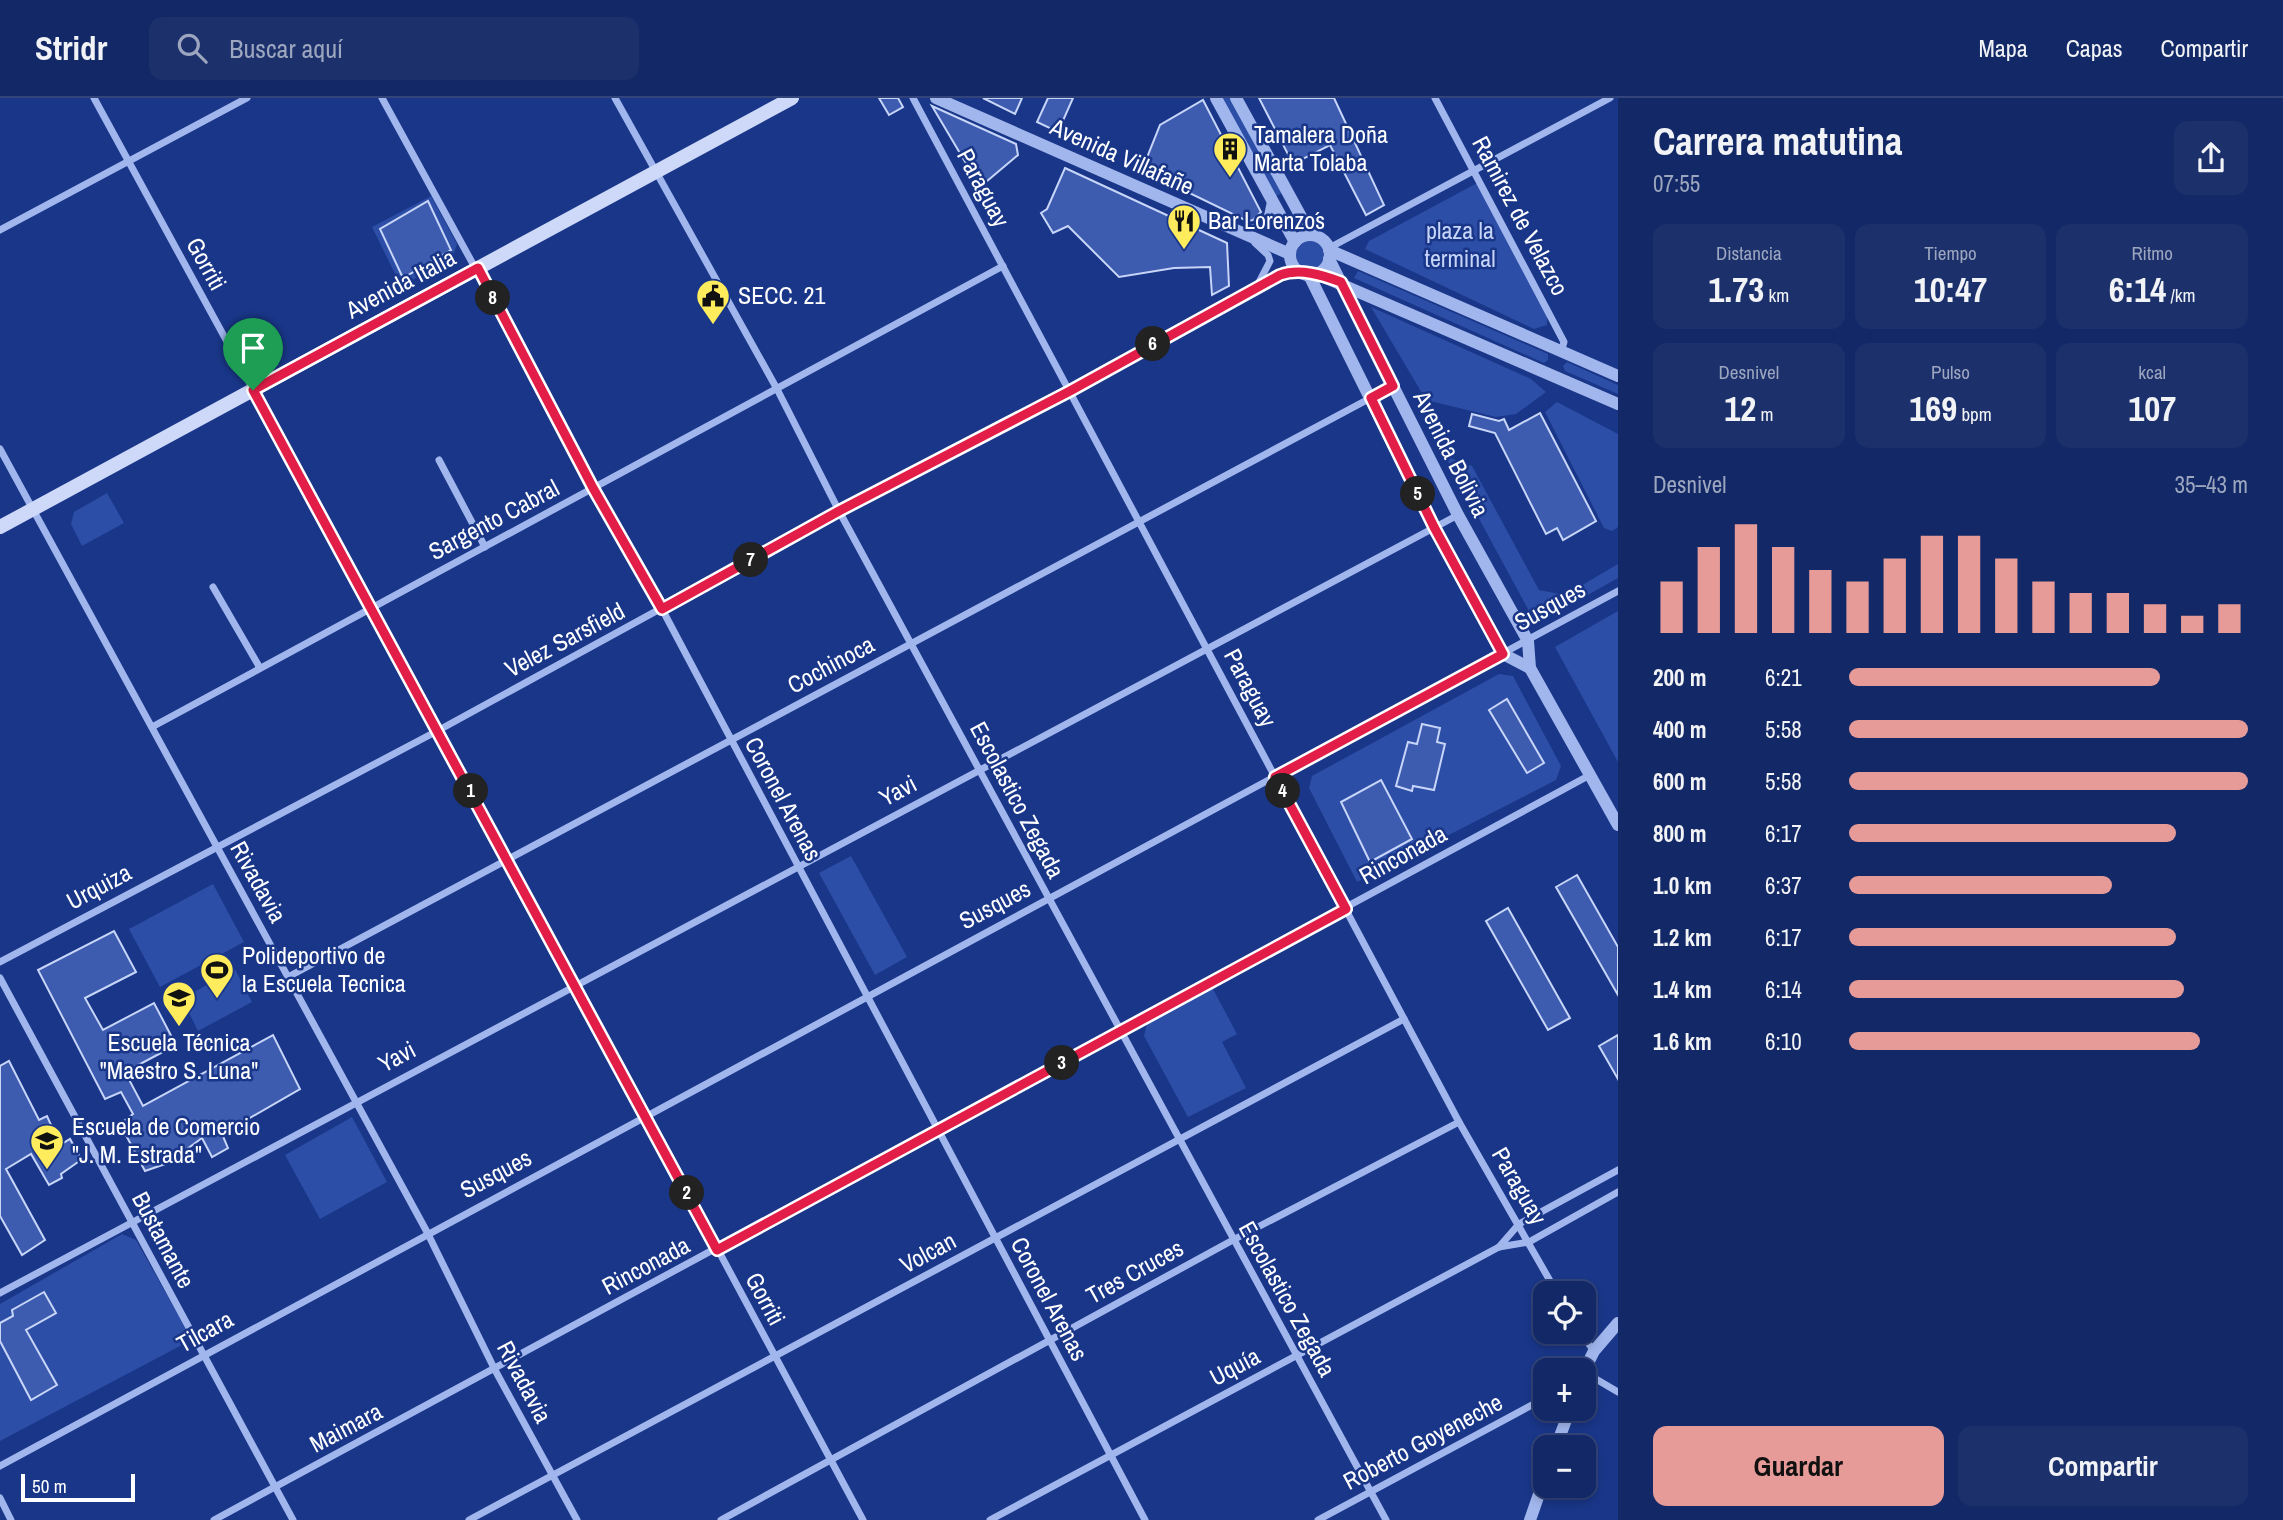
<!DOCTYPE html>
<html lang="es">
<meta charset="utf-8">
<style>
body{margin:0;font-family:"Archivo Narrow",sans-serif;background:#1c306c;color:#f1f3f6;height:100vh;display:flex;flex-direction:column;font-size:26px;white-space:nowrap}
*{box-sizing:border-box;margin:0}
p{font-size:23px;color:#9da6bf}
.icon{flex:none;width:38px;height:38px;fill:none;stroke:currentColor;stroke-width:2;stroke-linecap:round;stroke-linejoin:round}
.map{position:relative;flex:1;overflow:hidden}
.panel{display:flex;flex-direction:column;background:#132866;width:665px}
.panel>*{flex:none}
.fabs{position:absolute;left:1533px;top:1183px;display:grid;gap:14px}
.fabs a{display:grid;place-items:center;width:63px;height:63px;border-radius:14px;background:#132866;box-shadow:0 4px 10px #0003,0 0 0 2px #32447a;font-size:35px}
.scale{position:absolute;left:21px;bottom:18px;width:114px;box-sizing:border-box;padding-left:7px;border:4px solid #fff;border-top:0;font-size:19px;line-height:24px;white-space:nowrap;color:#fff;-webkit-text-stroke:5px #193688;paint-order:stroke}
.pin{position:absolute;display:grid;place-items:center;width:60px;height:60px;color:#fff;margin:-72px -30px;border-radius:50% 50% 50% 0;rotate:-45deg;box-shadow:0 0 7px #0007}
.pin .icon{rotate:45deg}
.km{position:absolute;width:35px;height:35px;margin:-18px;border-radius:50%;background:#222;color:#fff;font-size:19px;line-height:35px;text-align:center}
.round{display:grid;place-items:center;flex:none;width:74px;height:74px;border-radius:14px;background:#1c306c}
.summary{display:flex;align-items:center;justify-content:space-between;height:119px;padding:0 35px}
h1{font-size:38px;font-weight:800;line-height:52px}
.metrics{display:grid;grid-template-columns:repeat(3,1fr);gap:10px;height:119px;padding:7px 35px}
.metrics div{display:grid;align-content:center;border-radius:14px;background:#1c306c;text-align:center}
.metrics b{font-size:35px;font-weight:800}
.metrics small{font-size:19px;font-weight:400}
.metrics p{font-size:19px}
.chart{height:196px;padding:14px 35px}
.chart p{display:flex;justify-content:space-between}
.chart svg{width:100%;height:126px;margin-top:7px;stroke:#e69b98;stroke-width:6}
.button{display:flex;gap:14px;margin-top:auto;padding:14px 35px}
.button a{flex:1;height:80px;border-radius:14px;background:#e69b98;color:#111;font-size:28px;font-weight:800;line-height:80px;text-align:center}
.button a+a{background:#1c306c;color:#f1f3f6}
ul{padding:0 35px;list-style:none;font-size:23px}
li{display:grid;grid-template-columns:112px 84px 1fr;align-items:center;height:52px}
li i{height:18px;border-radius:9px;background:#e69b98}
header{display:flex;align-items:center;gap:42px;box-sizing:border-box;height:98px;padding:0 35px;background:#132866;border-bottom:2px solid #32447a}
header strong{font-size:33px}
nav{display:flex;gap:38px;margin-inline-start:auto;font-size:24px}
.search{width:490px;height:63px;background:#1c306c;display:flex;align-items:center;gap:18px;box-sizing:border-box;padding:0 24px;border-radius:14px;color:#9da6bf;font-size:26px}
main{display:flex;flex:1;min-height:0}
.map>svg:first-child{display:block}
</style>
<header>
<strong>Stridr</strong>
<div class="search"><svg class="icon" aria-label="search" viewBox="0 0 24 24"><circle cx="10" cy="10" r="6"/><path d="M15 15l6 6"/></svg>Buscar aquí</div>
<nav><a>Mapa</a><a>Capas</a><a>Compartir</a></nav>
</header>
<main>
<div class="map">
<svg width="1618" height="1422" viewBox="0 0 1618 1422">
<rect width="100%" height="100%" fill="#193688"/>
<!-- green -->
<g fill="#2c4ea6">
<polygon points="1216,0 1236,0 1287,92 1270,102"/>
<polygon points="1479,84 1547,219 1547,227 1534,231 1365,151 1369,143"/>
<polygon points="431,98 457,146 452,161 401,188 372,129"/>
<circle cx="1310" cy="157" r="16"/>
<polygon points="1358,173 1548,256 1548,262 1544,265 1354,180"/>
<polygon points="1371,209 1531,281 1546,294 1516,316 1496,319 1426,302"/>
<polygon points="1567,264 1618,287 1618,296 1565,273 1563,268"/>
<polygon points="1557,304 1618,336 1618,429 1612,433 1604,430 1545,314"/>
<polygon points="1445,358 1472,368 1539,492 1565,497 1618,466 1618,480 1536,526"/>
<polygon points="107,395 124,425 82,448 71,426 74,414"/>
<polygon points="1618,513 1618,664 1555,549"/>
<polygon points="1499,576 1513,578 1561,668 1556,682 1357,784 1309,690 1312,678"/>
<polygon points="851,758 907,859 875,877 819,775"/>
<polygon points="213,786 244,844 160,889 129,831"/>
<polygon points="235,871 252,904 198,933 182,901"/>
<polygon points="1213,891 1237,936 1222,944 1246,990 1188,1019 1144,938 1148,922"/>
<polygon points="352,1019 387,1084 320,1121 285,1057"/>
<polygon points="122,1136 136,1142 186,1231 182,1247 0,1343 0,1206"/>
</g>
<!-- building -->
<g fill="#3e5caf" stroke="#c7d5f9" stroke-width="2">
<polygon points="879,0 898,0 903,9 889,17"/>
<polygon points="983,0 1022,0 1015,16"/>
<polygon points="1048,0 1073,0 1058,34 1037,24"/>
<polygon points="1259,0 1334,0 1384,107 1366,117 1330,47 1293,66"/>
<polygon points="1203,2 1261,114 1253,122 1247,123 1142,72 1160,27"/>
<polygon points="932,8 1016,46 1018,57 980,89"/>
<polygon points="1065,70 1227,145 1229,188 1212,197 1210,169 1174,170 1119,179 1068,128 1053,135 1041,115 1047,111"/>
<polygon points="428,103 451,152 403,180 380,131"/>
<polygon points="1540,315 1596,423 1563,442 1557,430 1546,436 1495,335 1469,328 1472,316 1499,323 1504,321 1509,332"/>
<polygon points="1507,601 1544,665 1527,675 1489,612"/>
<polygon points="1422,626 1440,630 1437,644 1445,646 1434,692 1413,688 1412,693 1396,688 1408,644 1417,646"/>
<polygon points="1381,682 1412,741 1370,764 1341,704"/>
<polygon points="1577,777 1618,849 1618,897 1556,789"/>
<polygon points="1508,810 1570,920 1548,932 1486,823"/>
<polygon points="114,833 136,874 85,900 103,932 154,905 176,947 125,974 143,1008 273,937 300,991 222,1036 228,1050 212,1059 202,1040 168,1065 145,1073 120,1026 133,1016 121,994 105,1001 38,872"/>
<polygon points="1618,937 1618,981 1599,948"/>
<polygon points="9,963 39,1022 47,1018 60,1047 70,1041 79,1057 78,1064 61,1076 62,1080 49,1087 31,1056 6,1071 45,1142 22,1157 0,1118 0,968"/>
<polygon points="44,1194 56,1215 26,1232 57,1287 31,1302 0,1243 0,1225 13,1218 12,1212"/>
</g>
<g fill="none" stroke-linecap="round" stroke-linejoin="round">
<!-- minor -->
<g stroke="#a1b6ed" stroke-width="7">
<polyline points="94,0 439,632 863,1422"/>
<polyline points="382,0 662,511 1145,1422"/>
<polyline points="615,0 777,291 839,413 1386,1422"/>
<polyline points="913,0 1459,1024 1557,1195"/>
<polyline points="1435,0 1564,244 1561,254"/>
<polyline points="0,132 247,0"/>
<polyline points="1244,133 1266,125 1270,106"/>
<polyline points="1255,145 1268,157 1270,163 1258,186"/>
<polyline points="1329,150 1610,0"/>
<polyline points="0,351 427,1134 495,1272 577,1422"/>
<polyline points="439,362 485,449"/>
<polyline points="213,489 260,570"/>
<polyline points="152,629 1003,168"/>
<polyline points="0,864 439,632 839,413 1070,294 1256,189 1288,174 1301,175"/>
<polyline points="288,879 1393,288"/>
<polyline points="0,880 293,1422"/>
<polyline points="1499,1149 1519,1126 1618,1072"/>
<polyline points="0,1195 1458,417"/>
<polyline points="1580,1234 1594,1253"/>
<polyline points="1584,1274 1618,1294"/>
<polyline points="0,1368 1618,493"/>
<polyline points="0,1400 11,1422"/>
<polyline points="214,1422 1590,677"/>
<polyline points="469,1422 1404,921"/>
<polyline points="721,1422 1233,1142 1459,1024"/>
<polyline points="990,1422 1499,1149 1529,1144 1618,1094"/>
<polyline points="1318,1422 1545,1300"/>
</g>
<!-- tertiary -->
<g stroke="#a1b6ed" stroke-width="12">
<polyline points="936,0 1290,156"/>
<polyline points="1216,0 1295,144"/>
<polyline points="1236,0 1311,137"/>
<circle cx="1310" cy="157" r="20"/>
<polyline points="1329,152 1618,278"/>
<polyline points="1329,161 1458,417 1528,543 1530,570 1618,727"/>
<polyline points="1317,176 1618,306"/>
<polyline points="1309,177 1434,429 1503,556 1530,570"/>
<polyline points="1584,1273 1594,1253 1618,1225"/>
<polyline points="1556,1349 1570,1311"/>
<polyline points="1530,1422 1545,1379"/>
</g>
<!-- secondary -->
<polyline stroke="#ced9f9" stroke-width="14" points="0,429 792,0"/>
</g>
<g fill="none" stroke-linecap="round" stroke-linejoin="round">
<!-- route casing -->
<g stroke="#fff" stroke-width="14">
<path id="route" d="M 478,170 L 593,390 L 662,511 L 839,413 L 1070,293 L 1280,177 C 1300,170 1322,177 1341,184 L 1393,288 L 1371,300 L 1434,429 L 1503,556 L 1275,679 L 1346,811 L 717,1152 L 253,292 Z"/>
</g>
<!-- route -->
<use href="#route" stroke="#e11d48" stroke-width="9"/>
</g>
<!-- icons -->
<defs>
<g id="building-pin" transform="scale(1.75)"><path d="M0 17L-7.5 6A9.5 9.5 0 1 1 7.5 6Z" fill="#ffec5d" stroke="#193688"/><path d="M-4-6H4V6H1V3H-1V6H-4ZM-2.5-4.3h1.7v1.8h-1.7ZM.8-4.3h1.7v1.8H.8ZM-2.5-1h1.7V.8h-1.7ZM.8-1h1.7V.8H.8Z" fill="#111"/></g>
<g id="restaurant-pin" transform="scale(1.75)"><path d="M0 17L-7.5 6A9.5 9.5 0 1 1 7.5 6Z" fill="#ffec5d" stroke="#193688"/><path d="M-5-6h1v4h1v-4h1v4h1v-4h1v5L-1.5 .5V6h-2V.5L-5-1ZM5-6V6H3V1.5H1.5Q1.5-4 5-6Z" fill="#111"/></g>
<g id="civic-pin" transform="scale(1.75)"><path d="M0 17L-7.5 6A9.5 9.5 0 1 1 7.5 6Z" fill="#ffec5d" stroke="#193688"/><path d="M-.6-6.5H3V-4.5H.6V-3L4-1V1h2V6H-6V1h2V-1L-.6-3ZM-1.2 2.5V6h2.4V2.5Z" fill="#111"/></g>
<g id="stadium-pin" transform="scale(1.75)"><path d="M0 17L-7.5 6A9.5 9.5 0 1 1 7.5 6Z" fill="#ffec5d" stroke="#193688"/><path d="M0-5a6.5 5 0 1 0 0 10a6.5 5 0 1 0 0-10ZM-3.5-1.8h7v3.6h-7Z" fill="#111"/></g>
<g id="school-pin" transform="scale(1.75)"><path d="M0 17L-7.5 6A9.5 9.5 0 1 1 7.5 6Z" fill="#ffec5d" stroke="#193688"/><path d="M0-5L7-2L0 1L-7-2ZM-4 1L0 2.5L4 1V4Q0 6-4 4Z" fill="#111"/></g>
</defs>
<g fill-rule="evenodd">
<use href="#building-pin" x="1230" y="51"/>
<use href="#restaurant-pin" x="1184" y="123"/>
<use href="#civic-pin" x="713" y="198"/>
<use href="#stadium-pin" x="217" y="872"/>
<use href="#school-pin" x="179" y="900"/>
<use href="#school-pin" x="47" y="1043"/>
</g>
<g text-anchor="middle" stroke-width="5" stroke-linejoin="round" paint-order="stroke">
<!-- poi labels -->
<g font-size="24" fill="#fff" stroke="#193688" text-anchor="start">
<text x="1254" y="45">Tamalera Doña<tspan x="1254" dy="28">Marta Tolaba</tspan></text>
<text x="1208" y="131">Bar Lorenzo´s</text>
<text x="738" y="206">SECC. 21</text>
<text x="242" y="866">Polideportivo de<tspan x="242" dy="28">la Escuela Tecnica</tspan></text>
<text x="179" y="953" text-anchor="middle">Escuela Técnica<tspan x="179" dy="28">"Maestro S. Luna"</tspan></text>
<text x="72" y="1037">Escuela de Comercio<tspan x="72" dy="28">"J. M. Estrada"</tspan></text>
</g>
<!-- street labels -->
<g font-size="24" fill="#fff" stroke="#193688">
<text transform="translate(1122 59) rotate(24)" y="8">Avenida Villafañe</text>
<text transform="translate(983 90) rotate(62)" y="8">Paraguay</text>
<text transform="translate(1520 118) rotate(62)" y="8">Ramirez de Velazco</text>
<text transform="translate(206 166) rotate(61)" y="8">Gorriti</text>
<text transform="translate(401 186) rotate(-28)" y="8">Avenida Italia</text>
<text transform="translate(1451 356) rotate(63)" y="8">Avenida Bolivia</text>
<text transform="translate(494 422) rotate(-28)" y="8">Sargento Cabral</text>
<text transform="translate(1550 508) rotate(-29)" y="8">Susques</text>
<text transform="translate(565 542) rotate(-28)" y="8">Velez Sarsfield</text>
<text transform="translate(831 567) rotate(-28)" y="8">Cochinoca</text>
<text transform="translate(1250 590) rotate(62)" y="8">Paraguay</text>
<text transform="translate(898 693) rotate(-28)" y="8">Yavi</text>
<text transform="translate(783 701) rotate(62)" y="8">Coronel Arenas</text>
<text transform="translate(1017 702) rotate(62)" y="8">Escolastico Zegada</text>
<text transform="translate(1403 757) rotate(-29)" y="8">Rinconada</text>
<text transform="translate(258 784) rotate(61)" y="8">Rivadavia</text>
<text transform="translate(99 789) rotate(-28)" y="8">Urquiza</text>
<text transform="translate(995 807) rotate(-28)" y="8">Susques</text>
<text transform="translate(397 959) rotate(-28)" y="8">Yavi</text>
<text transform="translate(496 1076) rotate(-28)" y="8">Susques</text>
<text transform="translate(1519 1088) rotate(60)" y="8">Paraguay</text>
<text transform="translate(163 1142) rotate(62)" y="8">Bustamante</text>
<text transform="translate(928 1155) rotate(-28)" y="8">Volcan</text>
<text transform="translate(646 1168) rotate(-28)" y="8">Rinconada</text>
<text transform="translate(1135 1174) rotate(-29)" y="8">Tres Cruces</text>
<text transform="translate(765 1201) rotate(62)" y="8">Gorriti</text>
<text transform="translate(1049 1201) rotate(62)" y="8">Coronel Arenas</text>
<text transform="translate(1287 1201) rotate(61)" y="8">Escolastico Zegada</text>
<text transform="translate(205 1234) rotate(-29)" y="8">Tilcara</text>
<text transform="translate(1235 1269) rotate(-28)" y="8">Uquía</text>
<text transform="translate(524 1284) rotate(62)" y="8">Rivadavia</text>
<text transform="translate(346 1330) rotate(-28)" y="8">Maimara</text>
<text transform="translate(1423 1344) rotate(-28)" y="8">Roberto Goyeneche</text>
</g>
<!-- park labels -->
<g font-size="24" fill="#c7d5f9" stroke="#193688">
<text x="1460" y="141">plaza la<tspan x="1460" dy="28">terminal</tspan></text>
</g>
</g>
</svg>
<div class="fabs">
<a><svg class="icon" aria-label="locate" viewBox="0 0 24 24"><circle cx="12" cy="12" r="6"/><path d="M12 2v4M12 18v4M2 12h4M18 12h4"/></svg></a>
<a>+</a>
<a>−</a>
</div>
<div class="scale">50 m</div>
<div class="pin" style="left:253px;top:292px;background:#1e9e55"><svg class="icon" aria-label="arrive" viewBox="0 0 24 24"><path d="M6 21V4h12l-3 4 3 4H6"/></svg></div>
<b class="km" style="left:471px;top:693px">1</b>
<b class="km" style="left:687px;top:1095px">2</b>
<b class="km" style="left:1062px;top:965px">3</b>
<b class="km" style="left:1283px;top:693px">4</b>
<b class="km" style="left:1418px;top:396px">5</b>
<b class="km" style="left:1153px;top:246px">6</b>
<b class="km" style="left:751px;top:462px">7</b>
<b class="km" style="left:493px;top:200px">8</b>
</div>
<section class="panel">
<div class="summary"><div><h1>Carrera matutina</h1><p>07:55</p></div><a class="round"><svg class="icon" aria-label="share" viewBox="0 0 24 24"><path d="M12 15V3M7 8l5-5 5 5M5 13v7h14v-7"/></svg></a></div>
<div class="metrics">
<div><p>Distancia</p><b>1.73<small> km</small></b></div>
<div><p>Tiempo</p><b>10:47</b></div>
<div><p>Ritmo</p><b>6:14<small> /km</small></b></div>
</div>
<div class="metrics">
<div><p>Desnivel</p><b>12<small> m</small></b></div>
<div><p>Pulso</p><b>169<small> bpm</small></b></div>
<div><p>kcal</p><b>107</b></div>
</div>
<div class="chart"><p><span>Desnivel</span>35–43 m</p>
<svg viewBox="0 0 160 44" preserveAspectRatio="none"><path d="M5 44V26M15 44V14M25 44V6M35 44V14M45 44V22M55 44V26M65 44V18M75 44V10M85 44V10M95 44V18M105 44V26M115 44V30M125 44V30M135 44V34M145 44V38M155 44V34"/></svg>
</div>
<ul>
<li><b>200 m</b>6:21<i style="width:78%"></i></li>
<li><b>400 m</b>5:58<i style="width:100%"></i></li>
<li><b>600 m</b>5:58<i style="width:100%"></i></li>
<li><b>800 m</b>6:17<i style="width:82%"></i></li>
<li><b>1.0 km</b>6:37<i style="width:66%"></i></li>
<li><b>1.2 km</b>6:17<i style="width:82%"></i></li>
<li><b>1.4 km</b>6:14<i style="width:84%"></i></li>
<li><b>1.6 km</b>6:10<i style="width:88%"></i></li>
</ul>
<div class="button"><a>Guardar</a><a>Compartir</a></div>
</section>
</main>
